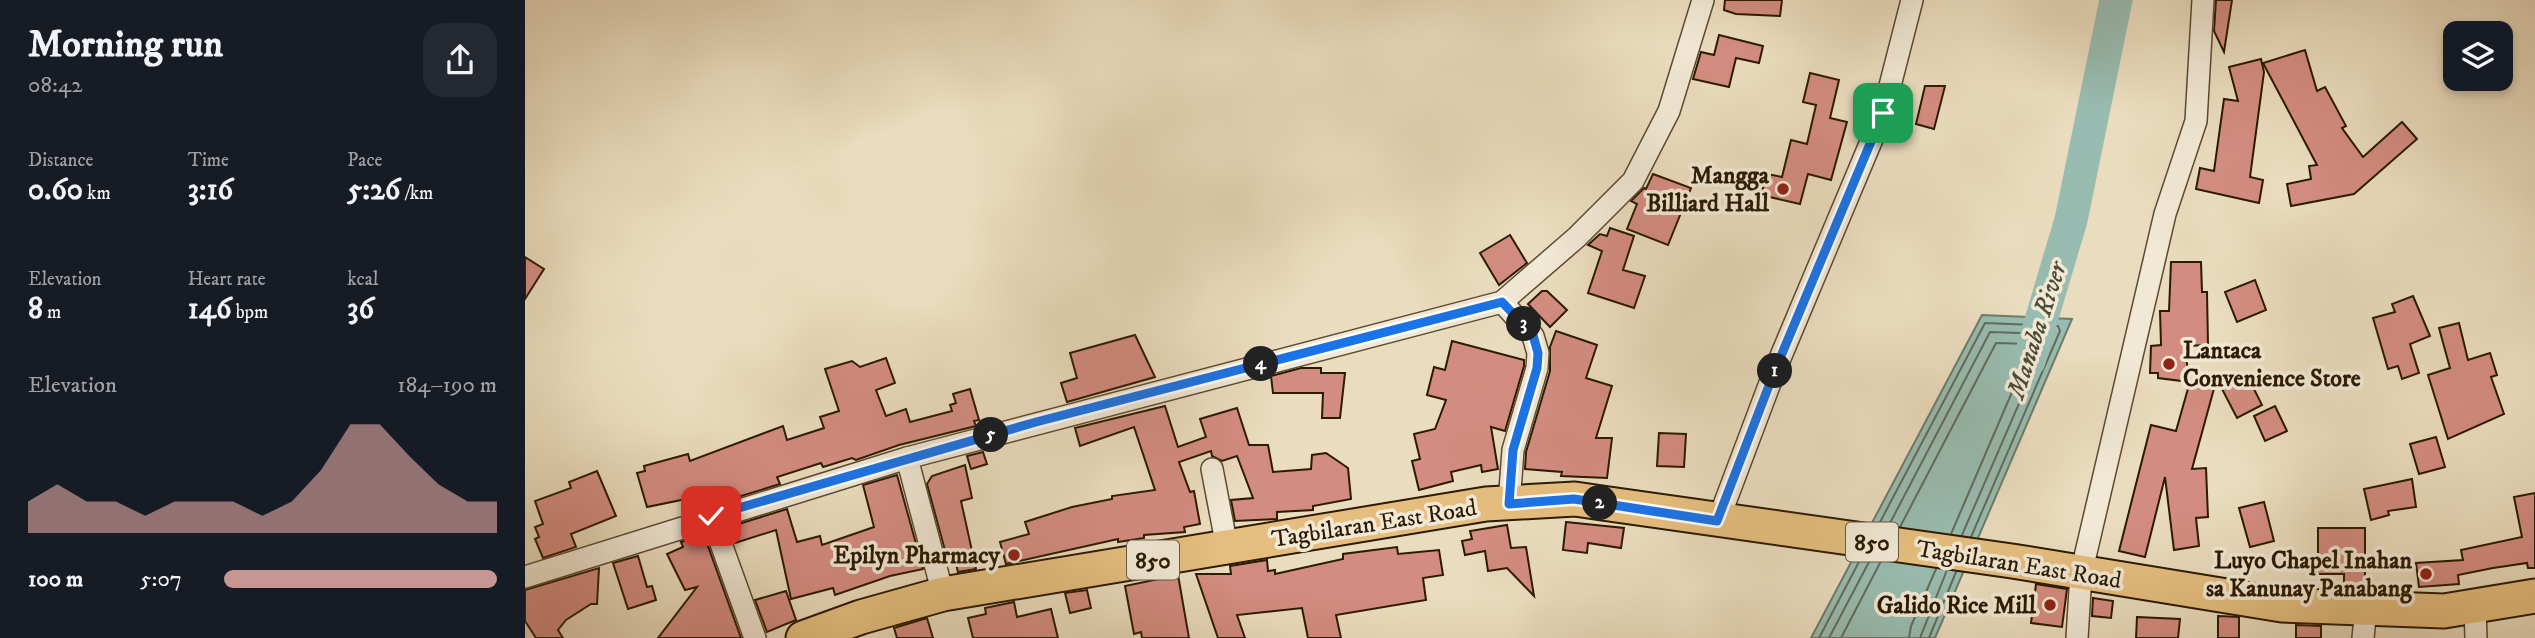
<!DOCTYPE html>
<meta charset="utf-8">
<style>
body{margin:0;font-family:"IM FELL DW Pica",serif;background:#242831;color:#f1f3f6;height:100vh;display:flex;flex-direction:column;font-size:26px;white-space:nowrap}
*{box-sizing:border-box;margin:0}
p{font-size:23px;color:#9ea1a6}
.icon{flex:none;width:38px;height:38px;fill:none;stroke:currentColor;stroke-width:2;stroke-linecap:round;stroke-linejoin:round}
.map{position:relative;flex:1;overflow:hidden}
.details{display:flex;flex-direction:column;background:#171b24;width:525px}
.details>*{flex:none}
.tools{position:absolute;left:1918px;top:21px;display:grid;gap:14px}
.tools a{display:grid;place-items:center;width:70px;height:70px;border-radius:14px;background:#171b24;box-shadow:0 4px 10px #0003;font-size:35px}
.pin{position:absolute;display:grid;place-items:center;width:60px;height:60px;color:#fff;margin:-30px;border-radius:14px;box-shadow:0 4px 10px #0006}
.km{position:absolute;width:35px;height:35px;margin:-18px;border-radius:50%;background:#222;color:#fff;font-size:19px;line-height:35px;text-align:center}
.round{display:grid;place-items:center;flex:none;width:74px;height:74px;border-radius:21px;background:#242831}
.overview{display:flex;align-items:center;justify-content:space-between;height:119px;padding:0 28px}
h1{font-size:38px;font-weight:700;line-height:52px}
.figures{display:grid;grid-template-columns:repeat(3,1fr);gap:10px;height:119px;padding:7px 28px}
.figures div{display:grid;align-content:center}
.figures b{font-size:30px;font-weight:700}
.figures small{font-size:19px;font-weight:400}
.figures p{font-size:19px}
.chart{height:196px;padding:14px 28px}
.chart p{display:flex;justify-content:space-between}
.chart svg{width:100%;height:126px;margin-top:7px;fill:#c59692;opacity:.7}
ul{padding:0 28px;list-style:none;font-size:23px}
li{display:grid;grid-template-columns:112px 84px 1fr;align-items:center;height:52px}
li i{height:18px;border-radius:9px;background:#c59692}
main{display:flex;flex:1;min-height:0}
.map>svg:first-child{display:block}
</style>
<main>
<section class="details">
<div class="overview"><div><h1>Morning run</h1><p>08:42</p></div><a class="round"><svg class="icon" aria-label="share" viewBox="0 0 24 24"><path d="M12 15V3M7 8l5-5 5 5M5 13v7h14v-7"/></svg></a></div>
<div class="figures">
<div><p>Distance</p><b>0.60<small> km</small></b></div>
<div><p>Time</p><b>3:16</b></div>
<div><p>Pace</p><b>5:26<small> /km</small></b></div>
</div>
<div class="figures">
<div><p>Elevation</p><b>8<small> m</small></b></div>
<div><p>Heart rate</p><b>146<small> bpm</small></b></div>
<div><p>kcal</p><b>36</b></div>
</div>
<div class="chart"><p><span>Elevation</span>184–190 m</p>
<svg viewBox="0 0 160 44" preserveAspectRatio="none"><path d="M0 44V33L10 27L20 33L30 33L40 38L50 33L60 33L70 33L80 38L90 33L100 22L110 6L120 6L130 17L140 27L150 33L160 33V44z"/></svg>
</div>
<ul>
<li><b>100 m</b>5:07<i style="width:100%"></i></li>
</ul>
</section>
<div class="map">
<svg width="2010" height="638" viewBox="0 0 2010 638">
<rect width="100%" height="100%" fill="#eadcbe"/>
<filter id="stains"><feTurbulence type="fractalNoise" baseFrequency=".00286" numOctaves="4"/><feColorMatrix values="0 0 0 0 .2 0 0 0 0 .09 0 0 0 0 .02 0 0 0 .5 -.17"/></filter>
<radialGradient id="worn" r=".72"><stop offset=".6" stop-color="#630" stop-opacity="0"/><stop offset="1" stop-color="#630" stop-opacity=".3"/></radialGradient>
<!-- water -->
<polygon fill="#98bcb1" stroke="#6d7b6b" stroke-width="2" points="1457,315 1547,319 1410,638 1286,638"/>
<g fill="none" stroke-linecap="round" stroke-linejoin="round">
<!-- shore -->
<g stroke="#626b5a" stroke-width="2">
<polyline points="1354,524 1460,323 1533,326 1535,331 1446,537"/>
<polyline points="1364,525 1465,332 1520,334 1522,339 1437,535"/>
<polyline points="1375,527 1471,343 1504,344 1506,348 1426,534"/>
<polyline points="1294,638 1336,558"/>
<polyline points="1304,638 1345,560"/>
<polyline points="1316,638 1356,561"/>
<polyline points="1384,638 1386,626 1411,569"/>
<polyline points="1395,638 1422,570"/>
<polyline points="1404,638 1431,572"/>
</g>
<!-- river -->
<polyline stroke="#98bcb1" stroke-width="33" points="1504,361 1546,220 1591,0"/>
</g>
<!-- building -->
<g fill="#d38c81" stroke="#2c1a02" stroke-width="2">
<polygon points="1200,0 1257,0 1255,16 1211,14 1199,10"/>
<polygon points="1691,0 1707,0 1699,52 1689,31"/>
<polygon points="1194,35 1238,46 1234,63 1211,58 1204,87 1168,79 1176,52 1189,55"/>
<polygon points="1780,50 1792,91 1800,87 1821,126 1817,128 1838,157 1877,122 1892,139 1829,194 1766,206 1762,184 1786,179 1784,166 1792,165 1738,63"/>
<polygon points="1736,59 1739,72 1725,177 1738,180 1734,203 1671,189 1675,168 1689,171 1699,99 1713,101 1704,67"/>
<polygon points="1285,73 1314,80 1305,118 1322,122 1306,180 1283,174 1275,204 1236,195 1242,174 1257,177 1266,140 1282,144 1291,105 1278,102"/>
<polygon points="1400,86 1420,86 1409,129 1391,124"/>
<polygon points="1128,174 1166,188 1143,245 1102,229 1112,204 1106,201 1119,188 1121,189"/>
<polygon points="1085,228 1109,236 1098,270 1120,276 1109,308 1063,293 1077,251 1063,245 1075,234 1082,236"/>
<polygon points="985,235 1002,263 974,285 955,253"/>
<polygon points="0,257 19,269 0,299"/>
<polygon points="1646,262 1676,262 1677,292 1682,292 1683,345 1659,346 1665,382 1633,378 1633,373 1625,373 1626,346 1636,345 1635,311 1644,311"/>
<polygon points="1730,280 1741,310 1712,322 1700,292"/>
<polygon points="1017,291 1022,291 1042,310 1025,327 1003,304"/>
<polygon points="1888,296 1905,336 1885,344 1894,373 1877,379 1873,366 1863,369 1848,318 1870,312 1867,304"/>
<polygon points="1934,323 1943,360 1965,353 1972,375 1966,377 1979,414 1923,439 1903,375 1925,368 1914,328"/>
<polygon points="1031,331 1072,345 1061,378 1087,386 1071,438 1087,438 1082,478 1036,476 1037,472 1000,469 1001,452 1025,371 1025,347"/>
<polygon points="610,335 630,377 542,402 536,383 552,378 545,353"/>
<polygon points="927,341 999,360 999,366 980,431 966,427 973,469 957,472 956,465 926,472 928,481 894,490 887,461 895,459 889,434 910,429 921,400 902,395 909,367 920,370"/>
<polygon points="361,358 370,383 351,390 361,416 381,409 385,422 427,411 425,405 431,403 428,394 445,389 454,420 449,421 451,426 374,445 331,460 327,458 298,467 296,463 252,477 255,484 190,504 179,505 176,496 122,507 112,473 120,471 119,466 163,454 165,461 258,426 262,440 299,428 295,417 314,411 300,369 327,361 335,367"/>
<polygon points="776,368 796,368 796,373 820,373 815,418 797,418 798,393 748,393 746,376"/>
<polygon points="1722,375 1737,405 1712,418 1696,387"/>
<polygon points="1664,385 1690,385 1667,469 1681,468 1683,517 1671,518 1674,546 1649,550 1640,477 1620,557 1594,551 1626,425 1651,431"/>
<polygon points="640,406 653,447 681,437 675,419 712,408 724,445 743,445 748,472 786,469 787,455 801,453 823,468 826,499 788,506 788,510 752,512 752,519 710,521 706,500 728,498 712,456 697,461 687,456 686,451 654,462 665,492 669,491 675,524 659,527 660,532 619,535 619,538 593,542 593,539 481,564 475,542 504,534 500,522 547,507 587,499 587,496 630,490 609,427 555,446 550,428"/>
<polygon points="1750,406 1762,431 1740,441 1729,416"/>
<polygon points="1134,433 1161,434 1159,467 1132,466"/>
<polygon points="1911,437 1920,467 1894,474 1885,444"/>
<polygon points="458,452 462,464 446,469 442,456"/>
<polygon points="440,465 447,498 436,501 451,569 433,572 431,564 424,565 402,484 407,476"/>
<polygon points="72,471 91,516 46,534 51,547 18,558 10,539 14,537 10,527 18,524 10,501 46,488 44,482"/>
<polygon points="372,475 398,569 365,576 310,595 308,588 266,599 251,530 210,543 204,527 262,509 272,542 295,536 297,545 349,527 338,485"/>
<polygon points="1887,479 1891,507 1863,511 1864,515 1846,520 1839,489"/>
<polygon points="2010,493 2010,568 2003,568 2002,563 1968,568 1933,575 1934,584 1894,587 1891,563 1938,560 1936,550 1997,537 1989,497"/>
<polygon points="1739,502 1749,541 1725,547 1714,508"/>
<polygon points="1041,522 1099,528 1096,548 1063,543 1062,553 1038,550"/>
<polygon points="982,525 986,548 1001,547 1009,596 982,568 963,571 960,551 940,555 937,541 947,539 945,531"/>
<polygon points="1793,528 1840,528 1840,589 1819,588 1819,574 1793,574"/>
<polygon points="179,535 216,638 133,638 172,587 160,590 142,554 158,547 156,542"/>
<polygon points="872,547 873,554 914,550 918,575 898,578 901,600 811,615 816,638 783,638 777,608 712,615 720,638 693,638 671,574 706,574 705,566 742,560 743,571 750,570 750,574 818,559 818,554"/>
<polygon points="113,556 122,587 127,586 131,600 103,609 88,563"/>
<polygon points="74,568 72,604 66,604 41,620 33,630 38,638 11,638 0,621 0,590"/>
<polygon points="653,575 664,638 617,638 616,632 609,634 600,586"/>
<polygon points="1511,584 1542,589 1537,627 1506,623"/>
<polygon points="562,590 566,608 545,613 540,593"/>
<polygon points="261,591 271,620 242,632 230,600"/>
<polygon points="1568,598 1588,601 1586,618 1567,616"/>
<polygon points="489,602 492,617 526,609 533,638 448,638 443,618 461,614 460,608"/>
<polygon points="1693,616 1714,617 1714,638 1693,638"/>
<polygon points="1612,617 1655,619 1653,638 1611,638"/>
<polygon points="402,618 408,638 372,638 369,628"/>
<polygon points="1771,625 1796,626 1796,638 1771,638"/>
</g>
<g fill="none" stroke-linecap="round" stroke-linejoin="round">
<!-- street casing -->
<g stroke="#5c4a31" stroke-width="24">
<g id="street">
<polyline points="977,302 1008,336 1013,353 1012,368 988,450 984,504"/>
<polyline points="382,458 418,594"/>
<polyline points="687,469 702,547"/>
<polyline points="186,516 230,638"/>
<polyline points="1193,521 1248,375 1358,113 1387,0"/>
<polyline points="0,577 382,458 977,302 1052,237 1108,181 1144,111 1178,0"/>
<polyline points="1950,607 1951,638"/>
<polyline points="1552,638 1556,574 1640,214 1671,121 1678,0"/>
<polyline points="1838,638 1841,608"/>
</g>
</g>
<!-- primary casing -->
<g stroke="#2c1a02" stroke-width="37">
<polyline id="primary" points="278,638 336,617 418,594 961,504 1050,499 1077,503 1487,561 1757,605 1919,611 2010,596"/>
</g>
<!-- street -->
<use href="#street" stroke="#f1e8d5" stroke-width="21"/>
<!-- primary -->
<use href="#primary" stroke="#e5be7f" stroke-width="33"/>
</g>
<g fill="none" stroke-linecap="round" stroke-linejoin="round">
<!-- route casing -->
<g stroke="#fff" stroke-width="14">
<polyline id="route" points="186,516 511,422 977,302 1008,335 1013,353 1012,368 988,450 984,504 1049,499 1192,521 1248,375 1358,113"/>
</g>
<!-- route -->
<use href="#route" stroke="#1a73e8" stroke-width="9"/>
</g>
<!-- markers -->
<g fill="#8f2418" stroke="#f1e8d5" stroke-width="2.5">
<circle cx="1258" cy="189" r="7"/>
<circle cx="1644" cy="364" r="7"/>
<circle cx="489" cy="555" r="7"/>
<circle cx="1901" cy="574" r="7"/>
<circle cx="1525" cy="605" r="7"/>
</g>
<g text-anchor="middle" stroke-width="7" stroke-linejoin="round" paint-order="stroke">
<!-- shield labels -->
<g fill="#f1e8d5" stroke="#675841" stroke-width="2">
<rect x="1321" y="522.5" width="52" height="39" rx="5"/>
<rect x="602" y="540.5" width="52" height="39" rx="5"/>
</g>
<g font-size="23" font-weight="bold" fill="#2c1a02">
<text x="1347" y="550">850</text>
<text x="628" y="568">850</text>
</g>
<!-- poi labels -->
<g font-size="24" font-weight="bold" fill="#2c1a02" stroke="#f1e8d5" text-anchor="end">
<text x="1244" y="183">Mangga<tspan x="1244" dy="28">Billiard Hall</tspan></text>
<text x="1658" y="358" text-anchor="start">Lantaca<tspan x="1658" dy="28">Convenience Store</tspan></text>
<text x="475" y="563">Epilyn Pharmacy</text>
<text x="1887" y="568">Luyo Chapel Inahan<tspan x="1887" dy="28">sa Kanunay Panabang</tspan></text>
<text x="1511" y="613">Galido Rice Mill</text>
</g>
<!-- street labels -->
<g font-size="24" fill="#2c1a02" stroke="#f1e8d5">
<text transform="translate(849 523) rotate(-9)" y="8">Tagbilaran East Road</text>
<text transform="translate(1494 564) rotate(9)" y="8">Tagbilaran East Road</text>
</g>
<!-- water labels -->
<g font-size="26" font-style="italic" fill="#4c4b37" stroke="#f1e8d5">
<text transform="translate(1511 330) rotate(-72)" y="9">Manaba River</text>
</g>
</g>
<rect width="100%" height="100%" filter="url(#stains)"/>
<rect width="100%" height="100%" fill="url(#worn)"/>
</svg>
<div class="tools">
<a><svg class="icon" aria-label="layers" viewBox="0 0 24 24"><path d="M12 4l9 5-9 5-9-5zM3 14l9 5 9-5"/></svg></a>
</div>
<div class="pin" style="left:1358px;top:113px;background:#1e9e55"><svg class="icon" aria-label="arrive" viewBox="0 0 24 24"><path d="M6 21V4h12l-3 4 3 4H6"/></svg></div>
<div class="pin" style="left:186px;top:516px;background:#d93025"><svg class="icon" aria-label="check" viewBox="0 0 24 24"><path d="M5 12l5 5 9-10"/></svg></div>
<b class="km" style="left:1250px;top:371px">1</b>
<b class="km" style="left:1075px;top:503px">2</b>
<b class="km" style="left:999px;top:324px">3</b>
<b class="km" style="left:736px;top:364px">4</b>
<b class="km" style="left:466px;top:435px">5</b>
</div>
</main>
